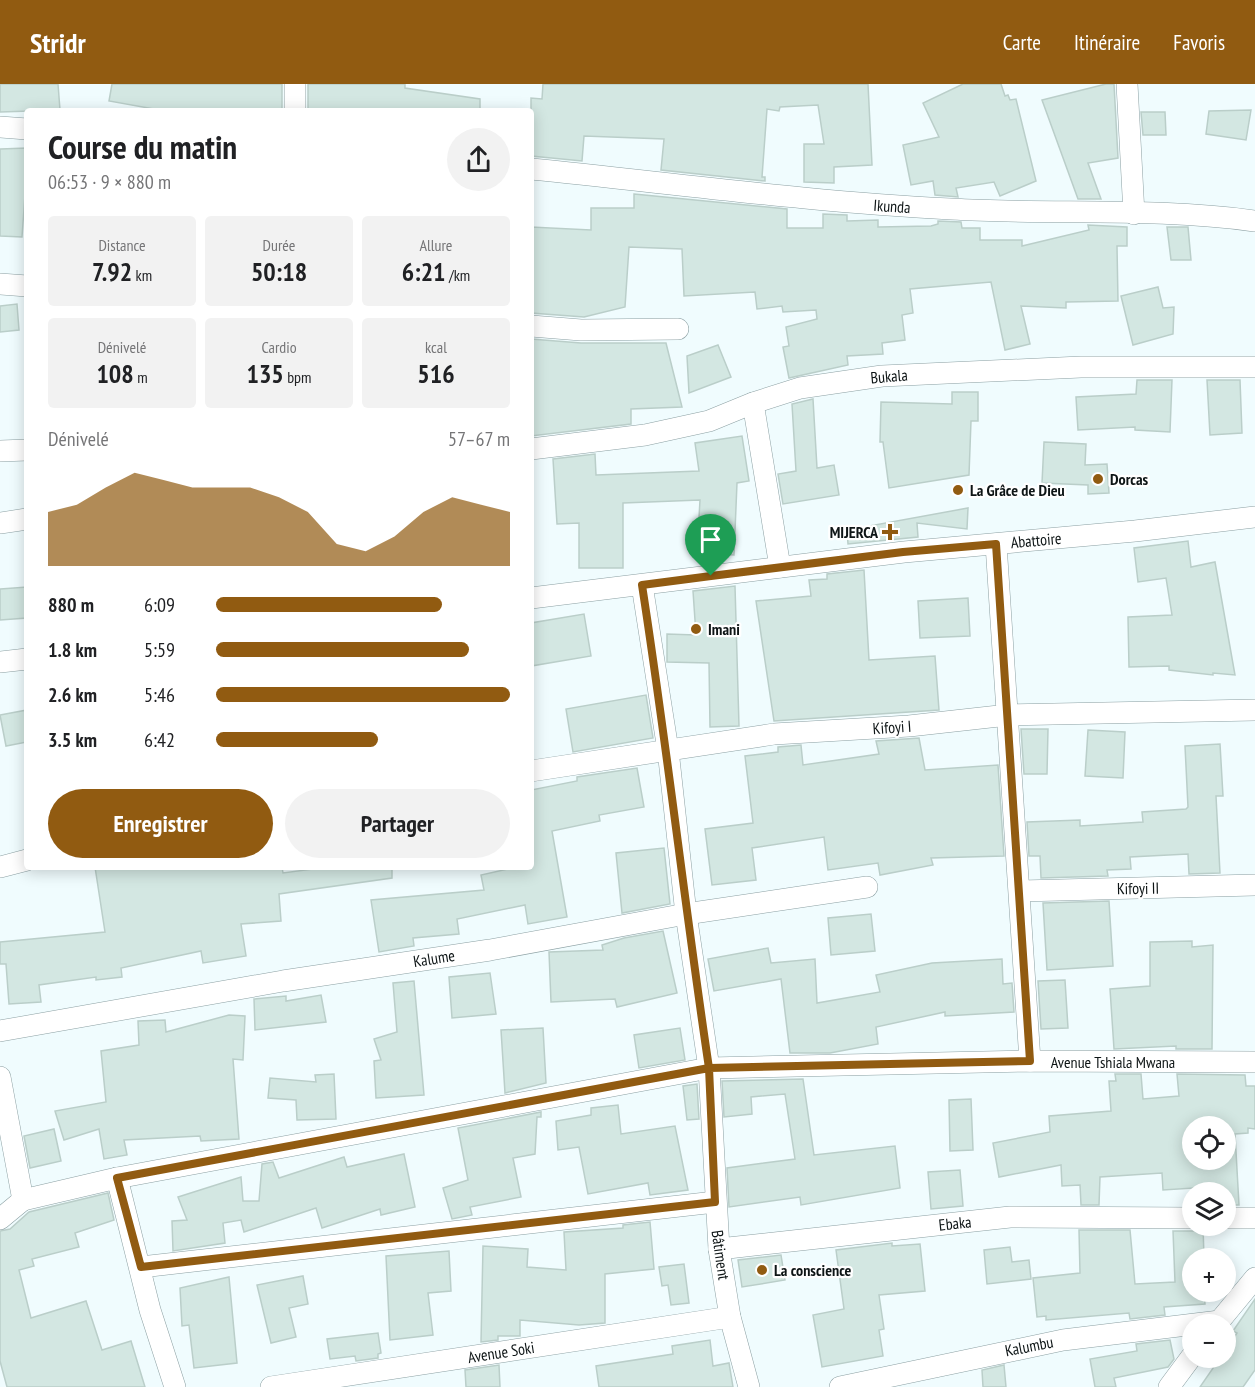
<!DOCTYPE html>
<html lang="fr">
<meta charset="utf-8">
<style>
body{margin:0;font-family:"PT Sans Narrow",sans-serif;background:#f2f2f2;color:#202124;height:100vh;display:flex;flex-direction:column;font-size:22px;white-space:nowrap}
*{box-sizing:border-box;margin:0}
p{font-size:20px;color:#757577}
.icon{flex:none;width:33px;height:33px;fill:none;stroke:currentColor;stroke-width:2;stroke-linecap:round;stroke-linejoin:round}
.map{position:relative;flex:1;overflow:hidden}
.panel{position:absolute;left:24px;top:24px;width:510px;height:762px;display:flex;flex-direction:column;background:#fff;border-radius:6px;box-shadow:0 3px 15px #0003}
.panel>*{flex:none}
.buttons{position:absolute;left:1182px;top:1032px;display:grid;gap:12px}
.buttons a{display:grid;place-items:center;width:54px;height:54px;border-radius:50%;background:#fff;box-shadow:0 3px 15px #0003;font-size:30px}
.pin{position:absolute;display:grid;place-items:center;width:51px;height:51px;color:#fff;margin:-62px -26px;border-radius:50% 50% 50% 0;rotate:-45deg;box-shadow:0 0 6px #0007}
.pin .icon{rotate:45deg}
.round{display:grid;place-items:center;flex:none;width:63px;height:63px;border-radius:32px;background:#f2f2f2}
.headline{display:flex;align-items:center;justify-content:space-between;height:102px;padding:0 24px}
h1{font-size:33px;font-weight:600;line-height:45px}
.figures{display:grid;grid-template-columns:repeat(3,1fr);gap:9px;height:102px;padding:6px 24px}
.figures div{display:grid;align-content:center;border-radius:6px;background:#f2f2f2;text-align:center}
.figures b{font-size:26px;font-weight:600}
.figures small{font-size:16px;font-weight:400}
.figures p{font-size:16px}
.chart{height:168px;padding:12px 24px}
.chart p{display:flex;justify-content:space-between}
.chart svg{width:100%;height:108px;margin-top:6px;fill:#915b11;opacity:.7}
.action{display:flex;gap:12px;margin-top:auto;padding:12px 24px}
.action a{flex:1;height:69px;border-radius:36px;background:#915b11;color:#fff;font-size:24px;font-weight:600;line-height:69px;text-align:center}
.action a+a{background:#f2f2f2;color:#202124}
ul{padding:0 24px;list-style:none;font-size:20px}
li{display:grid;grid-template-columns:96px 72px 1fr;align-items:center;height:45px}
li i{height:15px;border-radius:8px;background:#915b11}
header{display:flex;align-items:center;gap:36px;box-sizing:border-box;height:84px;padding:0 30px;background:#915b11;color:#fff}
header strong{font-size:28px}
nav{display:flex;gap:33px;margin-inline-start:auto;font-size:21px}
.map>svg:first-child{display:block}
</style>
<header>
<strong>Stridr</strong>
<nav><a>Carte</a><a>Itinéraire</a><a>Favoris</a></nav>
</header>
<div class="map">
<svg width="1255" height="1303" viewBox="0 0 1255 1303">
<rect width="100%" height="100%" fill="#f0fcfe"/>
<!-- building -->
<g fill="#d3e7e2" stroke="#bacec9" stroke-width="1.5" fill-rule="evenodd">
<polygon points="0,0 58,0 60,26 0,28"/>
<polygon points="112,0 282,0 282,27 165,27 109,17"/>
<polygon points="308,0 405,0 405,4 480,15 480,27 308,27"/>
<polygon points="543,0 868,0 872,81 834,83 834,99 804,98 804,60 824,60 818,21 780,23 779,27 767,25 762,93 765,93 765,97 661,86 664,55 584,52 582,77 531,72 531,14 542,15"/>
<polygon points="963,0 1001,0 1005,12 1008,11 1010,16 1016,15 1036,97 1000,112 994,98 956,104 958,113 935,111 933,97 911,101 903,61 939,53 923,19"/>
<polygon points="1106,0 1114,0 1118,74 1088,79 1101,115 1078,115 1042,16"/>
<polygon points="1251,26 1246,56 1206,50 1209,27"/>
<polygon points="1141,28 1165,28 1166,51 1143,51"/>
<polygon points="27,64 27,111 25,111 22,153 0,152 0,65"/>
<polygon points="634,110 787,125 787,144 823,144 823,130 847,131 847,137 878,136 878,143 931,142 938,140 938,137 961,138 962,144 980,144 980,156 1022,156 1022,162 1089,146 1088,141 1127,143 1127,162 1117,162 1118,217 1066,218 1066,224 1021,222 1030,260 1005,266 991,198 910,205 913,229 902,231 905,256 882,259 883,270 847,272 848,281 789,294 783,263 789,262 786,243 817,235 816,226 783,228 782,222 757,225 755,208 684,212 682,165 629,163 625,223 584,233 531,229 531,143 591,146 591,124 634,124"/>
<polygon points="1167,143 1188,143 1191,176 1171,176"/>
<polygon points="1158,203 1163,224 1174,223 1173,250 1133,261 1121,212"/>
<polygon points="17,220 19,246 0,248 0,222"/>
<polygon points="531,255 581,259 666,259 682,323 631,325 631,340 531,352"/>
<polygon points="718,261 731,293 689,309 687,272"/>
<polygon points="1137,296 1172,296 1170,348 1135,346 1135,343 1078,346 1076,313 1136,310"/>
<polygon points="1207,296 1240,296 1242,349 1210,351"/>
<polygon points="952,308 978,308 978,337 971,337 969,391 889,404 883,358 880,358 881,318 952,320"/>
<polygon points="813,315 817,384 834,381 839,411 783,420 778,390 796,387 792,320"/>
<polygon points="742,352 749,397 737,399 734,471 697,469 700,416 623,419 623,484 579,484 579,439 557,440 553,375 595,370 596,391 699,387 695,359"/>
<polygon points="1044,358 1086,360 1085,381 1107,380 1109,409 1088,410 1088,401 1042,399"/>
<polygon points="968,424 967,445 917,439 918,453 848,460 847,446"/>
<polygon points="1188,457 1191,483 1215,478 1235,591 1213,589 1213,591 1169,586 1169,582 1129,583 1128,533 1172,531 1166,494 1138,498 1134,464"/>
<polygon points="864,486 869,576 935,572 939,626 774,637 756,517 811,512 809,496 827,495 827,490"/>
<polygon points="735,502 739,642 710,643 709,579 667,578 667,550 696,551 693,507"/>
<polygon points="27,503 27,534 0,536 0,505"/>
<polygon points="968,514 970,552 920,554 918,517"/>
<polygon points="584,530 591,572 531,582 531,539"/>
<polygon points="646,611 653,654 573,668 566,625"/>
<polygon points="27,626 27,658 6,662 0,631"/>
<polygon points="1021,645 1048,645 1047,690 1024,690"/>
<polygon points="1088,646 1125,648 1123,694 1085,692"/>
<polygon points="919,654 925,686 998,681 1004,772 931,774 933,781 880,791 878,779 828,786 824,753 752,764 756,796 712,801 705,745 753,739 745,672 778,668 778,663 801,661 803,681 879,670 876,657"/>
<polygon points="1220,660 1223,712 1216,712 1220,789 1189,790 1188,770 1130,773 1131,785 1107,786 1108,792 1041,794 1040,772 1029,772 1027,738 1080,736 1080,742 1143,738 1142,728 1186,725 1188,723 1185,662"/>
<polygon points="637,684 644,723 599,731 600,737 552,747 567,833 528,840 525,821 457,835 459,850 413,854 414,862 379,868 371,816 484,806 481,791 517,783 531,783 531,706 577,697 577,693"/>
<polygon points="664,764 670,820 622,829 616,769"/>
<polygon points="95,783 282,783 283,789 328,783 392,783 392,794 279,810 281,837 241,840 246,872 203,879 201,867 121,884 122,893 96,896 96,893 39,901 41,918 9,920 6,880 0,880 0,858 105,848"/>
<polygon points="1109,817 1113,882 1047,886 1043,819"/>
<polygon points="871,830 875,867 831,871 828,834"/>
<polygon points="663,847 677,909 617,923 615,915 551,918 549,868 603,866 602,861 624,854"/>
<polygon points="1192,857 1192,863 1213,861 1212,965 1176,965 1176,962 1114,965 1110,905 1150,902 1150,858"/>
<polygon points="768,864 771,879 815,875 817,919 880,908 876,891 932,879 1002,875 1003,900 1012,899 1014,928 945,932 945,928 876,943 878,960 830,969 790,969 781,895 714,907 708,875"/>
<polygon points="490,889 496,930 452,934 449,893"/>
<polygon points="1065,896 1068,944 1041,945 1038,897"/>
<polygon points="414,897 424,1011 376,1014 374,977 381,976 374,955 397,948 393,899"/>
<polygon points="321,911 326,938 255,946 254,915 286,912 286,917"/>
<polygon points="229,931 245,932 243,976 233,975 239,1055 201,1057 200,1052 124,1056 127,1071 104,1075 99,1045 64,1056 55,1027 106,1018 101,967 139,961 138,937 165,936 166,948"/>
<polygon points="543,944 546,999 505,1009 501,946"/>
<polygon points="680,944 685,976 639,984 634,951"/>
<polygon points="334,990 336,1035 297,1036 296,1016 268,1014 270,994 316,998 315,991"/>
<path d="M 1115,990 L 1141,990 L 1143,1015 L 1179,1012 L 1177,990 L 1245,991 L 1246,1002 L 1255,1002 L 1255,1045 L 1248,1044 L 1248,1049 L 1235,1050 L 1239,1121 L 1226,1121 L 1226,1108 L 1210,1108 L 1209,1103 L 1163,1106 L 1162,1089 L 1100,1093 L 1099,1121 L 1081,1121 L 1080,1101 L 1062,1102 L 1061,1081 L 999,1093 L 993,1059 L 1050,1048 L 1049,1032 L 1111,1027 L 1109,997 L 1116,997 ZM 1192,1042 L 1226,1042 L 1226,1076 L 1192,1076 Z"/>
<polygon points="803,995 814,1071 895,1062 900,1104 801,1121 800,1113 729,1123 727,1084 795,1075 785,1010 751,1013 752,1030 724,1033 722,997"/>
<polygon points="697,1000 699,1035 687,1036 683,1002"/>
<polygon points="971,1015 973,1066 950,1067 949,1016"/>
<polygon points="618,1021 621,1050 675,1042 688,1106 650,1111 648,1099 588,1110 579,1063 558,1066 556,1037 591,1031 591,1024"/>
<polygon points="541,1028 541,1033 537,1033 535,1070 513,1074 521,1113 470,1123 472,1131 452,1135 443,1104 468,1096 458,1044"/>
<polygon points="54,1045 61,1077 30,1084 24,1052"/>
<polygon points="404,1070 415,1123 381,1131 380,1125 322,1144 316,1124 244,1148 241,1136 223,1139 225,1159 173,1167 172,1137 187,1136 178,1113 241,1093 243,1117 259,1117 262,1080 273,1078 279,1094 344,1073 347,1083"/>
<polygon points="960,1086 963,1122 931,1125 928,1088"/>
<polygon points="108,1109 114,1136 75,1149 79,1163 32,1175 34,1182 19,1186 31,1234 86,1217 102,1266 131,1257 145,1303 7,1303 0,1277 0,1147 10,1145 29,1128"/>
<polygon points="650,1138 654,1185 605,1190 605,1239 579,1241 520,1236 520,1252 498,1252 498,1256 481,1258 483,1162 528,1165 527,1183 566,1186 564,1148 623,1144 623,1141"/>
<polygon points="1203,1142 1204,1174 1192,1174 1192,1208 1204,1208 1205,1220 1164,1223 1165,1231 1130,1235 1129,1229 1046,1236 1046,1232 1037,1233 1033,1194 1080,1189 1079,1146 1130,1146 1135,1200 1175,1198 1173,1147 1193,1147"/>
<polygon points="892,1159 892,1162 920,1160 925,1207 879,1211 884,1245 879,1246 883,1272 822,1283 813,1231 844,1225 836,1166"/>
<polygon points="1010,1163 1012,1178 1029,1176 1031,1195 987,1200 984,1166"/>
<polygon points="449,1167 451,1207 428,1209 433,1251 390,1256 386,1172"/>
<polygon points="781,1171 785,1196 742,1203 738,1176"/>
<polygon points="684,1180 689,1219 671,1221 668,1201 662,1202 659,1183"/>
<polygon points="303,1192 308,1220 289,1224 296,1253 271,1259 257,1201"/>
<polygon points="229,1193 237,1279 194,1284 189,1241 182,1242 180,1204"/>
<polygon points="1255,1215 1255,1286 1243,1303 1200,1303 1220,1274 1226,1274 1226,1266 1237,1249 1233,1247"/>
<polygon points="378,1249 381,1269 378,1270 378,1274 356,1277 355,1272 330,1275 327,1255"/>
<polygon points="710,1256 713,1282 729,1279 733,1303 599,1303 596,1282 673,1270 672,1262"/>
<polygon points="1170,1256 1174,1275 1168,1283 1114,1294 1116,1303 1095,1303 1090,1275 1137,1267 1136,1260"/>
<polygon points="499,1281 500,1303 466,1303 465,1286"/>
<polygon points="1004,1281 1006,1303 983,1303 982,1286"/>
</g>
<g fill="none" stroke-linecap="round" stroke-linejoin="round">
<!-- minor casing -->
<g stroke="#8ca0a3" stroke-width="22">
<g id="minor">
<polyline points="1127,0 1134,130"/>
<polyline points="295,27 295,0"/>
<polyline points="0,43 27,45"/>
<path d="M 531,85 C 671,99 811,118 951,125 C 1052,131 1155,123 1255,137"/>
<polyline points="0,200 27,202"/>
<polyline points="531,242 581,246 678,245"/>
<polyline points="753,319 780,483"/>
<polyline points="531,365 645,351 709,337 753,319 800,304 882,292 1081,283 1255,283"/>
<polyline points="0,367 27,366"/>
<polyline points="0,439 27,435"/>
<polyline points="996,460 1030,977"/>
<polyline points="642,501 668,666 686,830 709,984 719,1165 730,1233 749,1303"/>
<polyline points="531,514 904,468 1135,447 1255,433"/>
<polyline points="0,578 27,575"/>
<polyline points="531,687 774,650 909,642 1008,631 1255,626"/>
<polyline points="0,783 27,776"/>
<polyline points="1021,807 1255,801"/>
<polyline points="0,947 283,897 490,866 686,830 867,803"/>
<polyline points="0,993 23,1116 117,1094 709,984 1030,977 1255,978"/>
<polyline points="117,1094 150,1226 175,1303"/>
<polyline points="1226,1134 1255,1134"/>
<polyline points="0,1135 23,1116"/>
<polyline points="719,1165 1010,1133 1192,1134"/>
<polyline points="141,1183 715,1118"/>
<polyline points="1217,1240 1255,1194"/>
<polyline points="271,1303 730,1233"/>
<polyline points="840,1303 1063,1256 1220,1237"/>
<polyline points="1169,1303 1192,1272"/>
</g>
</g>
<!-- minor -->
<use href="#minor" stroke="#fff" stroke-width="21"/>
</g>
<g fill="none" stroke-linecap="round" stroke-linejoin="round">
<!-- route casing -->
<g stroke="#fff" stroke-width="12">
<path id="route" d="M 711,492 L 642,501 C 667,662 685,824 709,984 L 117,1094 L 141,1183 L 715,1118 L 709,984 L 1030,977 L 996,460 L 903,468 L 711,492"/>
</g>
<!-- route -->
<use href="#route" stroke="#915b11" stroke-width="8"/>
</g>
<!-- markers -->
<g fill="#915b11" stroke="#fff" stroke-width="2">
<circle cx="1098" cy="395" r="6"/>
<circle cx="958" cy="406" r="6"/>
<path d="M887 439h6v6h6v6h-6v6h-6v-6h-6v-6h6z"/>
<circle cx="696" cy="545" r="6"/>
<circle cx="762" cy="1186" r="6"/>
</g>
<g text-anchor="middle" stroke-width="4.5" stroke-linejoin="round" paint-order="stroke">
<!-- street labels -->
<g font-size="16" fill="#0e1516" stroke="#fff">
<text transform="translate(892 122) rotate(4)" y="6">Ikunda</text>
<text transform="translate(889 292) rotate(-5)" y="6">Bukala</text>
<text transform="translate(1036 456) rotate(-5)" y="6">Abattoire</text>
<text transform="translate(892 643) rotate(-4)" y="6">Kifoyi I</text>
<text transform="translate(1138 804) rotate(-1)" y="6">Kifoyi II</text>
<text transform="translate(434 874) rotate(-9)" y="6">Kalume</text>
<text x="1113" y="984">Avenue Tshiala Mwana</text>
<text transform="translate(955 1139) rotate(-6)" y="6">Ebaka</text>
<text transform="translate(721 1171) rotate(82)" y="6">Bâtiment</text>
<text transform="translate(1029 1262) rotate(-11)" y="6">Kalumbu</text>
<text transform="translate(501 1268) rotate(-9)" y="6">Avenue Soki</text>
</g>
<!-- poi labels -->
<g font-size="16" font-weight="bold" fill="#0e1516" stroke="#fff" text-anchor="start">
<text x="1110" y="401">Dorcas</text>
<text x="970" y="412">La Grâce de Dieu</text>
<text x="878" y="454" text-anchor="end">MIJERCA</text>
<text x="708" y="551">Imani</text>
<text x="774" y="1192">La conscience</text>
</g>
</g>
</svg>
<div class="buttons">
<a><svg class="icon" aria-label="locate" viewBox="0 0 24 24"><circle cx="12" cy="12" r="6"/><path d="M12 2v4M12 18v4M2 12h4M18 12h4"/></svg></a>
<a><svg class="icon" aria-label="layers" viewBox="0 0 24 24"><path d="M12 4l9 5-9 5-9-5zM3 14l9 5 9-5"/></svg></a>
<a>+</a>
<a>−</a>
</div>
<div class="pin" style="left:711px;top:492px;background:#1e9e55"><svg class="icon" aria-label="arrive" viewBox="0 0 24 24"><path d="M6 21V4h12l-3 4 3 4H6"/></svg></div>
<section class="panel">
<div class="headline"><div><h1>Course du matin</h1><p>06:53 · 9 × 880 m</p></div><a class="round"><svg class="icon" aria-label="share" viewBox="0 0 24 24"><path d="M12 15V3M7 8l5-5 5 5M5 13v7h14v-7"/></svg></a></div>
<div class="figures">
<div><p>Distance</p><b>7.92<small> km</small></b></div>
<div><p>Durée</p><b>50:18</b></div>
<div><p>Allure</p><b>6:21<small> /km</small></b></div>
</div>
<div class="figures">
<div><p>Dénivelé</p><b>108<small> m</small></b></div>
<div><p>Cardio</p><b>135<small> bpm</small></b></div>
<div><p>kcal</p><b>516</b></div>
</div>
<div class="chart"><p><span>Dénivelé</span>57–67 m</p>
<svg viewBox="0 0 160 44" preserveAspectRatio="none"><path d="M0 44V22L10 19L20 12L30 6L40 9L50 12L60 12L70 12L80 16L90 22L100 35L110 38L120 32L130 22L140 16L150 19L160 22V44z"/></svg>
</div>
<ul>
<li><b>880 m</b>6:09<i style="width:77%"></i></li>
<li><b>1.8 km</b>5:59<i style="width:86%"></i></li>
<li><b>2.6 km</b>5:46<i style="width:100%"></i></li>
<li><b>3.5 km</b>6:42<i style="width:55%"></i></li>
</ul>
<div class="action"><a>Enregistrer</a><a>Partager</a></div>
</section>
</div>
